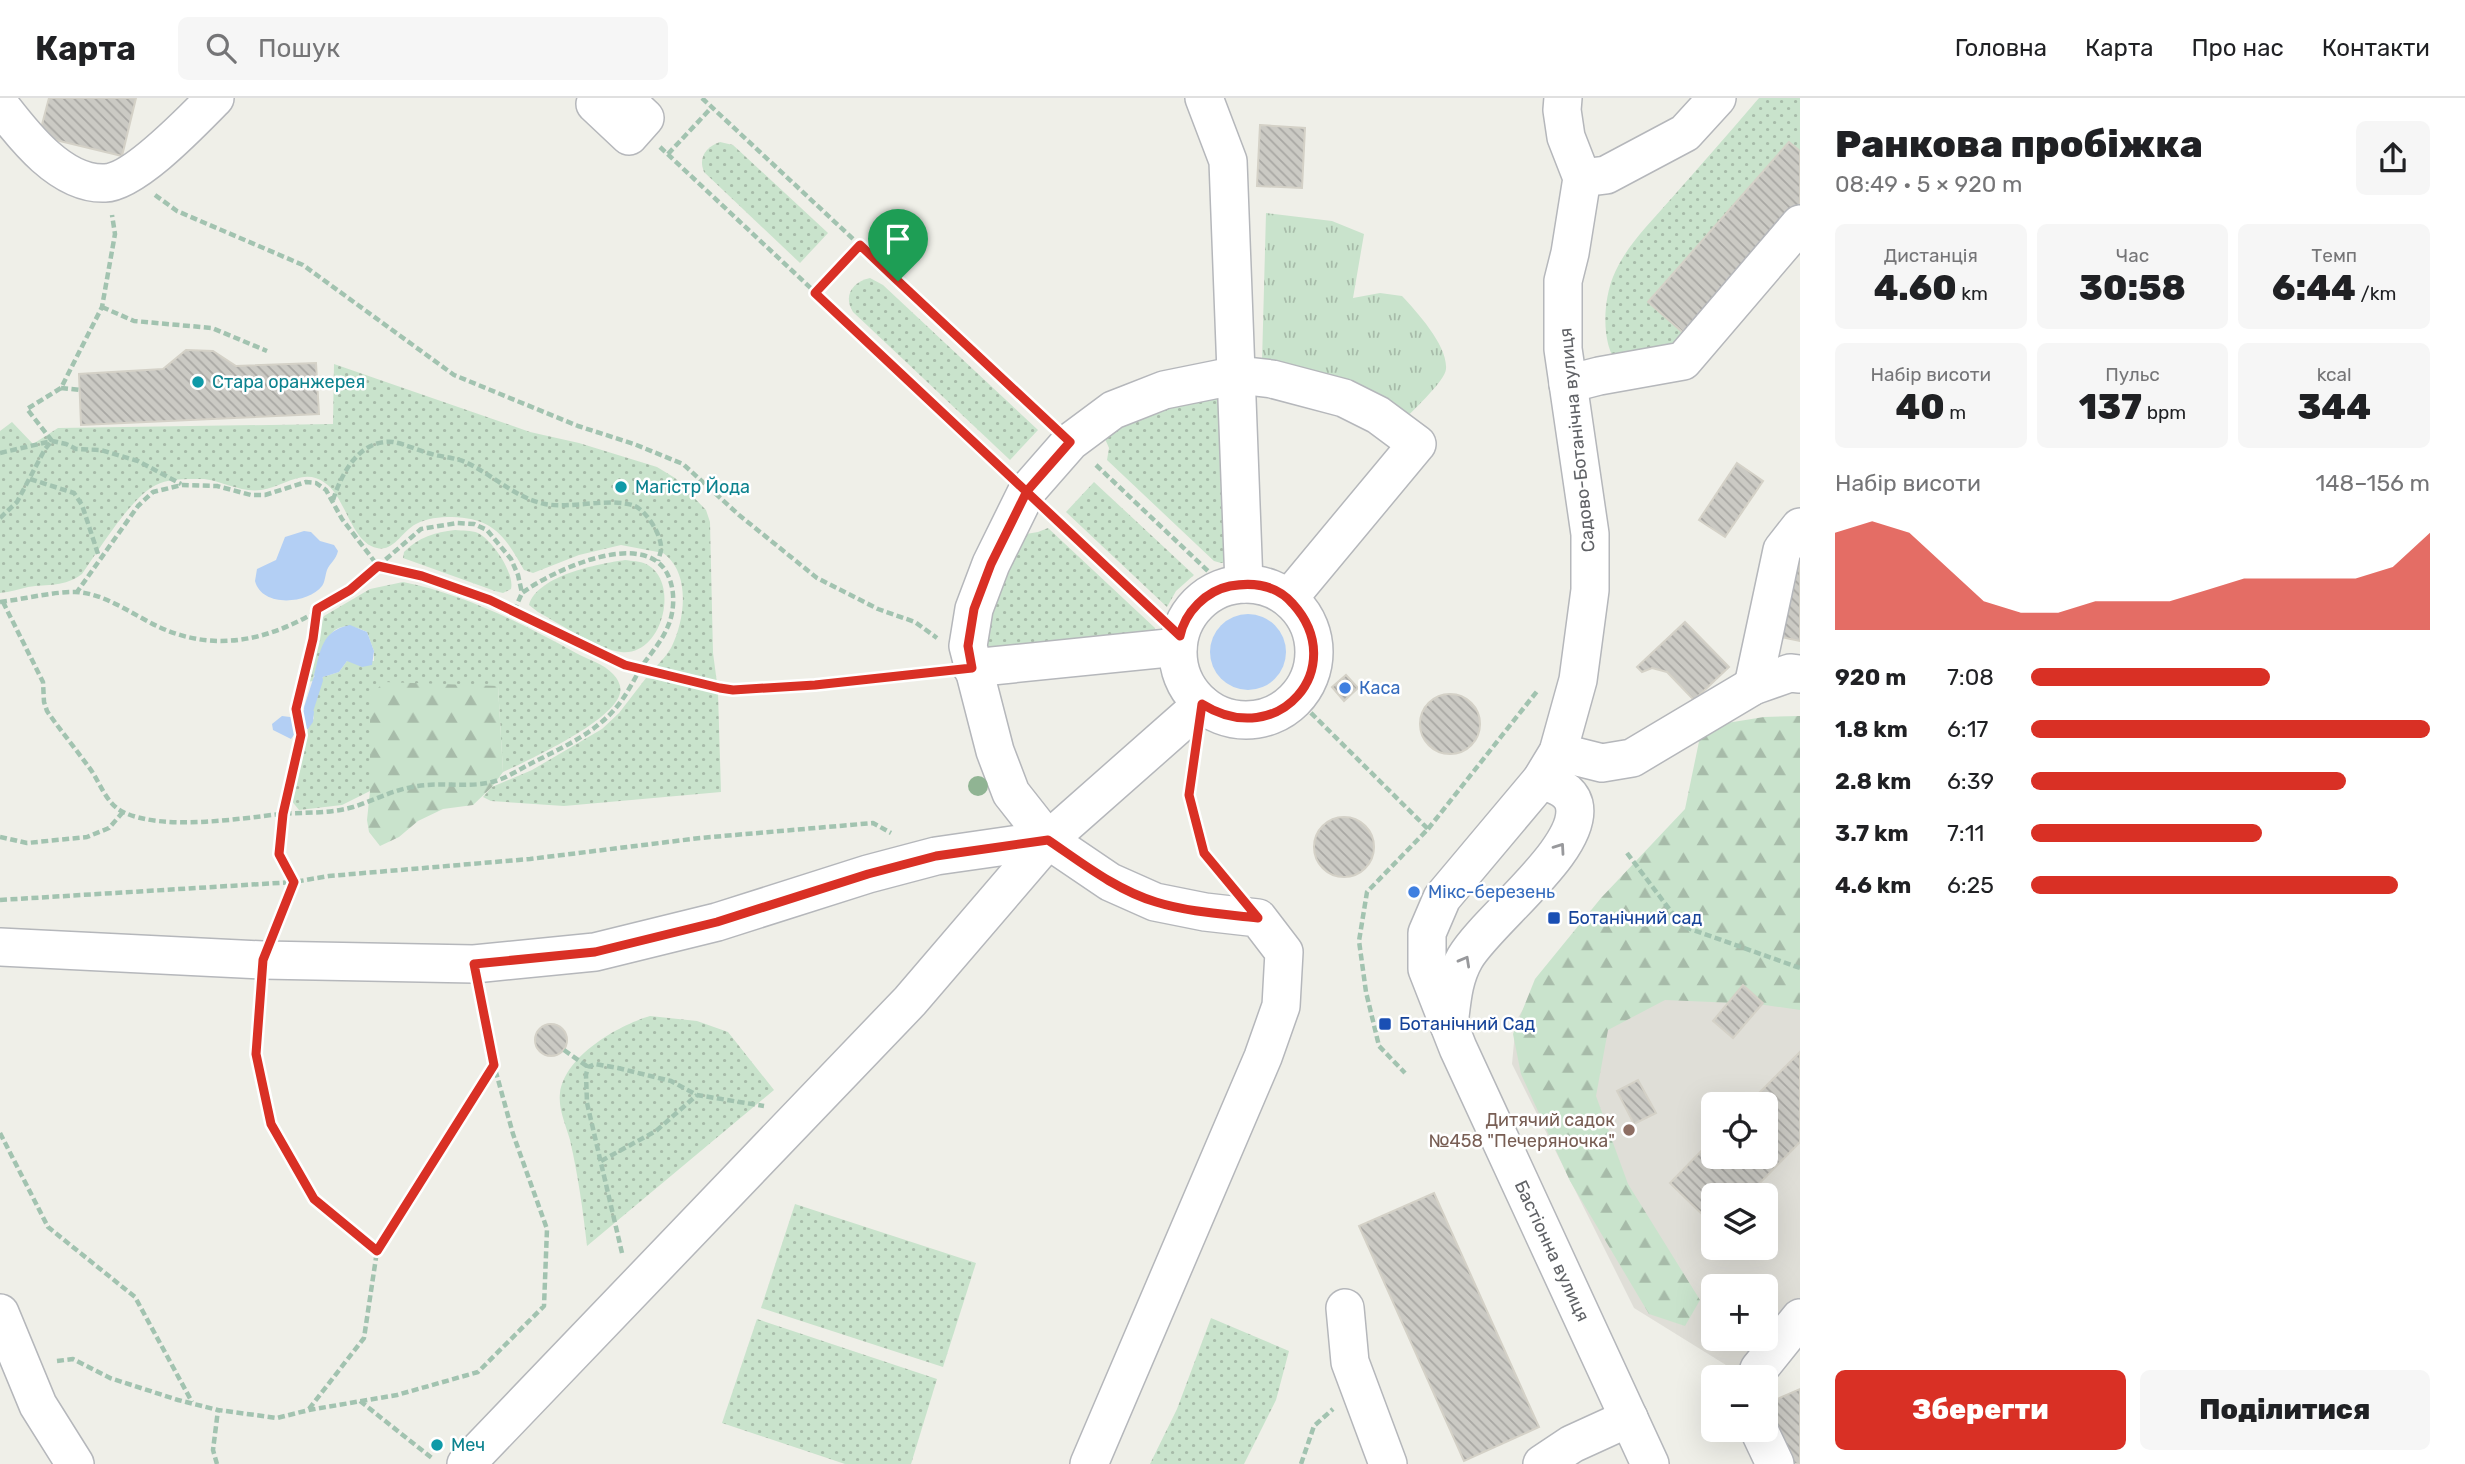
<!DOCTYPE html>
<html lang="uk">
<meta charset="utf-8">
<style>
body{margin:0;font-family:Rubik,sans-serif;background:#f6f6f6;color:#202124;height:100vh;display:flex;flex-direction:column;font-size:26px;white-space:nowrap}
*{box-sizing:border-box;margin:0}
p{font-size:23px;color:#757577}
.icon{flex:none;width:38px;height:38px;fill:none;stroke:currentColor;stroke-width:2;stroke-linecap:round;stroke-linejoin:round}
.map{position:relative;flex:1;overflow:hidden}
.panel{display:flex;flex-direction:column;background:#fff;width:665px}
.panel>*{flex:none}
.controls{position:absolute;left:1701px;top:994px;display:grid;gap:14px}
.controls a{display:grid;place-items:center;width:77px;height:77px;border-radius:10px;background:#fff;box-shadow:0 7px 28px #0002;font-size:35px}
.pin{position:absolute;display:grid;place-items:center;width:60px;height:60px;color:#fff;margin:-72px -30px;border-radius:50% 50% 50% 0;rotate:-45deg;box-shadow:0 0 7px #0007}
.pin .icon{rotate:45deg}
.round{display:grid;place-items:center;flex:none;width:74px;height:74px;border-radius:10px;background:#f6f6f6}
.headline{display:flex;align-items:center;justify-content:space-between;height:119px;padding:0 35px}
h1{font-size:38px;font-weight:800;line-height:52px}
.figures{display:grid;grid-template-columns:repeat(3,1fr);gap:10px;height:119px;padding:7px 35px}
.figures div{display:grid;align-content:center;border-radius:10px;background:#f6f6f6;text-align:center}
.figures b{font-size:35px;font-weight:800}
.figures small{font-size:19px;font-weight:400}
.figures p{font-size:19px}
.chart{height:196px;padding:14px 35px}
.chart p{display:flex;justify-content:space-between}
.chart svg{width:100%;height:126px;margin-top:7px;fill:#d93025;opacity:.7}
.primary-button{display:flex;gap:14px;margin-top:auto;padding:14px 35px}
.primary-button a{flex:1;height:80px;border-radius:10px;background:#d93025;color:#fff;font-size:28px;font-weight:800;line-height:80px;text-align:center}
.primary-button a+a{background:#f6f6f6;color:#202124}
ul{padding:0 35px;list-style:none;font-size:23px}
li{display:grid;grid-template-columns:112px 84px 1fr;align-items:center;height:52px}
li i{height:18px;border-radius:9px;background:#d93025}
header{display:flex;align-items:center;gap:42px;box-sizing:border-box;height:98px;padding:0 35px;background:#fff;border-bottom:2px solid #e0e0e0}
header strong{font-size:33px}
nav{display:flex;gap:38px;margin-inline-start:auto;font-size:24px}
.search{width:490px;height:63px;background:#f6f6f6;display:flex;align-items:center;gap:18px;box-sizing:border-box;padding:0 24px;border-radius:10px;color:#757577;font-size:26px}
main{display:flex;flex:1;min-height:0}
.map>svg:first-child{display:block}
</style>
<header>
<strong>Карта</strong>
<div class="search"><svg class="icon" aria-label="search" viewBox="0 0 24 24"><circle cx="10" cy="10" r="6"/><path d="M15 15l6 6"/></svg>Пошук</div>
<nav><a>Головна</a><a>Карта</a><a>Про нас</a><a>Контакти</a></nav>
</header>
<main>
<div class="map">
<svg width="1800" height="1366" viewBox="0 0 1800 1366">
<defs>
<pattern id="grass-dots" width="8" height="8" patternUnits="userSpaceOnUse" patternTransform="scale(1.75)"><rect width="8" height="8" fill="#c9e3cc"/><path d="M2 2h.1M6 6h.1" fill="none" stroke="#a7bba9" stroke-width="1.8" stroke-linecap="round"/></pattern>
<pattern id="forest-firs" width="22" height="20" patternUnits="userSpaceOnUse" patternTransform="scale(1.75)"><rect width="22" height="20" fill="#c9e3cc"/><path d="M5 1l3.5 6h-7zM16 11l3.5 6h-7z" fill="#a7bba9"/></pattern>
<pattern id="park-tufts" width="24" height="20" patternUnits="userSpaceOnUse" patternTransform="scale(1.75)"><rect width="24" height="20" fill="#c9e3cc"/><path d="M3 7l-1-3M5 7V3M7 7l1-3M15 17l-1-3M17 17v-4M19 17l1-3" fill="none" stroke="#a7bba9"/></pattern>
<pattern id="building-back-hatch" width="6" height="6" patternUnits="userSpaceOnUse" patternTransform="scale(1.75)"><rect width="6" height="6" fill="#cbcac4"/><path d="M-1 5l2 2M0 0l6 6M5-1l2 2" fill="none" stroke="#a8a7a3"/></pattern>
</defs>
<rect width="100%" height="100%" fill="#efefe8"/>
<!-- education -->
<path fill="#dfded7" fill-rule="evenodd" d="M 1538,886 L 1800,889 L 1800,1206 L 1766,1240 L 1766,1188 L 1713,1188 L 1713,1241 L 1765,1241 L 1734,1272 L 1634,1210 L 1512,966 L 1516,923 ZM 1713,1006 L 1766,1006 L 1766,1059 L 1713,1059 ZM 1713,1097 L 1766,1097 L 1766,1150 L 1713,1150 Z"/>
<!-- grass -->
<g fill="url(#grass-dots)">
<path d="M 1759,0 L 1800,0 L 1800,53 L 1789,44 L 1648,203 L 1687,238 L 1674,255 L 1618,267 C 1601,246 1603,204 1613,179 C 1625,149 1650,125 1670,102 C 1700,68 1730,34 1759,0 Z"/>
<path d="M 720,44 L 733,47 L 828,135 L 800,165 L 704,74 C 698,59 706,49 720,44 Z"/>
<path d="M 870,180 L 883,187 L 1038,332 L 1010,362 L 853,214 C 843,198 852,184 870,180 Z"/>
<path d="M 334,266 L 530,334 L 579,345 L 657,369 L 675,380 L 706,412 L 710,424 L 713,555 L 717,585 L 698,579 L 655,570 C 661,563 668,556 672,548 C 685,521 691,475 663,455 L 621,447 L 579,457 L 533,475 L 524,472 C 505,438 493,420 452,419 C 439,419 427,420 416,426 C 402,433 394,454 377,450 C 351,445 346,399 325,385 C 304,369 284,389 261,392 C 242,395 222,383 204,381 C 189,381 169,380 156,387 C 132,398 98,453 82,476 C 65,489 48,486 28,489 C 19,491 10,494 0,495 L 0,333 L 12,324 L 33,346 L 58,330 L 333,326 Z"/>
<polygon points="1223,294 1228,464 1221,465 1214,463 1107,362 1109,350 1103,336 1133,318"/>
<polygon points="1094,384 1194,477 1176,493 1167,509 1066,414"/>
<polygon points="1048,430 1155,530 1155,538 986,554 989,510 1026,436 1038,434"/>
<path d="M 455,432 C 463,433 471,432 478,435 C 492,442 515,475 511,491 L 503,495 L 495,493 L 403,460 L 404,454 C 419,439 435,434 455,432 Z"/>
<path d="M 625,462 C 632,463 640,463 646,466 C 681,483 663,559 621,554 C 598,551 560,526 538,514 L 529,507 C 538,477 598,466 625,462 Z"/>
<path d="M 403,484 C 464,496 521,525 576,555 C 587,561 604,566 613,576 C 617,580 622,588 620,595 C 614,623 529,662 503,674 L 498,588 L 370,598 L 370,693 L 342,707 L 299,712 L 291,702 L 308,631 L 314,620 L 311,610 L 321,582 L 323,579 L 339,574 L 347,563 L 374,563 L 374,553 L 367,534 C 337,519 327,535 319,562 C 317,569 314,575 313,583 L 307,584 L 321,523 L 324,518 L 370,491 Z"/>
<polygon points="646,580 696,587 718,595 721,694 564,708 491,703 483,699 492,689 532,672 602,631 619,615"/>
<path d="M 650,918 L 697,923 L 728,934 L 774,992 L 587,1148 C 583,1112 578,1077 570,1042 C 566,1027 558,1011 560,995 C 565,958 617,928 650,918 Z"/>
<polygon points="795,1106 976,1165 943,1269 761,1210"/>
<polygon points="1211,1220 1289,1253 1276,1302 1244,1366 1150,1366 1177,1311"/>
<polygon points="757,1221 937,1281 911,1366 845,1366 722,1325"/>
</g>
<!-- forest -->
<g fill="url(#forest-firs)">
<polygon points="384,584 498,588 503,674 492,689 473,707 443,711 418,723 399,739 380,748 369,734 367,722 370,693 370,598"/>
<polygon points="1800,618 1800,912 1758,906 1665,902 1608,932 1596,998 1628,1086 1700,1202 1685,1228 1649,1216 1570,1083 1521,976 1513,936 1535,881 1601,800 1685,711 1702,629 1764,619"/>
</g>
<!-- park -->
<path fill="url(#park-tufts)" d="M 1266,115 L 1332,123 L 1364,136 L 1353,200 L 1380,195 L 1402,198 C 1417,214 1448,248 1446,271 C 1445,283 1414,311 1405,321 L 1262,264 Z"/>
<!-- water -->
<g fill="#b3cff4">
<path d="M 304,433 L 311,434 L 320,443 L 334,447 L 338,453 C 336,462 330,465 327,472 C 325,478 325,484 322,488 C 308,506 262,510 255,483 L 257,471 L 276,462 L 285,439 Z"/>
<circle cx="1248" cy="554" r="38"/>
<path d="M 350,527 L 367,534 L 374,553 L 372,567 L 362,569 L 347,563 L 339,574 L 323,579 L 321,582 L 316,582 L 314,577 C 321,552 321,533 350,527 Z"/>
<polygon points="307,609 314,613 313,624 308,631 296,634 291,641 273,632 272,626 282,618 290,619 299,617"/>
</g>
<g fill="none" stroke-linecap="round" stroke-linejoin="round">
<!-- stream -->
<polyline stroke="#b3cff4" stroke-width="10" points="309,610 318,582"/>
</g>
<!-- building -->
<g fill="url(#building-back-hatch)" stroke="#d4d1c7" stroke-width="2">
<polygon points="49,0 136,0 122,58 39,38"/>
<polygon points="1260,27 1305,30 1302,90 1257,88"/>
<polygon points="1789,44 1800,53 1800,110 1687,238 1648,204"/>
<polygon points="186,252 213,253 236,268 316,265 319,316 81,327 79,276 163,271"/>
<polygon points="1737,365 1763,383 1725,439 1699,422"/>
<polygon points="1798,463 1800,463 1800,543 1781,539"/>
<polygon points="1685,524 1729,569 1694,602 1667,574 1652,570 1642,574 1637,569"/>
<polygon points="1346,577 1358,590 1344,603 1332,589"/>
<circle cx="1450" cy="626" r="30"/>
<circle cx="1344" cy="749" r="30"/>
<polygon points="1743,887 1763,905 1733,940 1713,923"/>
<circle cx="551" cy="942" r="16"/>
<polygon points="1800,954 1800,1044 1748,1097 1713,1097 1713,1127 1670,1085 1713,1041 1713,1059 1766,1059 1766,1006 1748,1006"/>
<polygon points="1638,982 1656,1015 1634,1026 1617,993"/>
<polygon points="1434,1095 1539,1329 1464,1363 1359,1128"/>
<polygon points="1720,1150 1741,1150 1731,1160"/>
<polygon points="1800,1291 1800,1366 1786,1366 1766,1322 1766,1306"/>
</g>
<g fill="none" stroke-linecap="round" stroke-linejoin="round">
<!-- minor casing -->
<g stroke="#b5b7bb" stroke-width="40">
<g id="minor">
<polyline points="601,0 595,6 629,38 645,20 624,0"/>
<polyline points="1204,0 1228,63 1244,486"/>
<polyline points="1563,0 1562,12 1566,39 1582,80 1570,155 1563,183 1563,251 1590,436 1590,492 1578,582 1558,654 1541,682 1442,800 1427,835 1427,871 1458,950 1650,1366"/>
<path d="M 0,7 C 23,37 61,87 105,85 C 135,84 193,22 215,0"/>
<polyline points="1582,80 1606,77 1685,35 1717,0"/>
<polyline points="1568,286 1599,278 1683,263 1800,126"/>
<circle cx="1246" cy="554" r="68"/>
<polyline points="972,570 1178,549"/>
<polyline points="1753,588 1782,452 1800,429"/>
<polyline points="1558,654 1602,665 1632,660 1753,588 1790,575 1800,576"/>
<polyline points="0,849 263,862 474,866 595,854 717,824 868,776 936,758 1048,742"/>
<path d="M 1449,927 C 1452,903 1453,881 1465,860 C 1488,821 1585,750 1574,706 C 1570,691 1553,686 1541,682"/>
<polyline points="1345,1210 1350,1264 1388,1366"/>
<polyline points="0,1215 38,1307 75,1366"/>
<polyline points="1756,1279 1759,1271 1800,1220"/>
<polyline points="1759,1332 1775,1366"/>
<polyline points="466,1366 910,903 1048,742 1202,606"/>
<polyline points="1089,1366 1263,959 1281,908 1284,854 1258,820 1205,814 1155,804 1110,784 1048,742 1011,695 995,653 968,548 974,511 991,466 1027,393 1070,344 1113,312 1131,305 1164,292 1238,277 1272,281 1344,300 1378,317 1417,346 1289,500"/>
<polyline points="1542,1366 1572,1346 1629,1320"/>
</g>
</g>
<!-- path -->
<g stroke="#a2c3b0" stroke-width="4.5" stroke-dasharray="7 3.5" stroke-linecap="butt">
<polyline points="702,0 1046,321"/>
<polyline points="660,49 1004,371"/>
<polyline points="668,56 712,9"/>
<polyline points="155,97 177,113 303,167 454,277 578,328 634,346 683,366 739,417 817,480 878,511 915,524 937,540"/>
<polyline points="815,195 860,147"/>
<polyline points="102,209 134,223 212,230 267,253"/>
<polyline points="61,290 80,292"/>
<polyline points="52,343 27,311 61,290 102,209 115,136 112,117"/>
<polyline points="0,355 52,343 66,346 76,351 101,352 138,363 181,386"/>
<polyline points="1096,367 1209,474"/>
<polyline points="30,381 74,395 82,407 99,459"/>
<path d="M 333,402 C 342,374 360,341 393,344 C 405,346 417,352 428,355 C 440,359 454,359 465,364 C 492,376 515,400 545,406 C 571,411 612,399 635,408 C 647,414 660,435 661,448 C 662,453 659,458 658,463"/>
<polyline points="1051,416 1159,518"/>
<polyline points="0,420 17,404 45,351 51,344"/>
<path d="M 0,504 C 25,501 50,494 75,494 C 105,495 133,517 159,529 C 241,567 317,521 378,468 L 448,486 L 490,502 L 590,552 L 625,567 L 721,590 L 733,592 L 815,587 L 940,574"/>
<path d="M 3,504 L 43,584 L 44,604 L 47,613 C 60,632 75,650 88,668 C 100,683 105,705 123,714 C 163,733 237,721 280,716 C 304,714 329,716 353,709 C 375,702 395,691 418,688 C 443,684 467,690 492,684 C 505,681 518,672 530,666 C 559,651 592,637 614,612 C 626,599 633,583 642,568 C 651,555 662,543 668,528 C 674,515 675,496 670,482 C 651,426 553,472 522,495 L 518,477 L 511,461 L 487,432 L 474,426 L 457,425 L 421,431 L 378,468 L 342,421 L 326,392 L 316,385 L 306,384 L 265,397 L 251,397 L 217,388 L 182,387 L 153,394 L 138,408 L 77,494"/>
<polyline points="514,513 522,495"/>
<polyline points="1296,600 1428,731 1367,794 1359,843 1366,894 1379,948 1405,975"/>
<polyline points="1195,658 1189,697 1204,756 1226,782"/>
<polyline points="1428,731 1538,592"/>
<polyline points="0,739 27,745 87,739 109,730 123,714"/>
<polyline points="1627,755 1682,828 1800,870"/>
<polyline points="0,802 294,784 279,756 283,716 301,637 296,611 313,541 317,512"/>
<polyline points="275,830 294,784 329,778 530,761 700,740 873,725 891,735"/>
<polyline points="260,896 256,956 271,1026 314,1101 377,1153"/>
<polyline points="564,952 588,969"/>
<polyline points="0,1035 48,1129 135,1199 192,1304"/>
<polyline points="601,1063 656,1033 697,997"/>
<polyline points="622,1155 587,1005 586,977 588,969 595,966 618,970 671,983 697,997 764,1008"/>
<polyline points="57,1263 73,1261 110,1280 178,1302 218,1312 277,1320 309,1312 397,1297 478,1274 544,1208 547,1131 513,1036 494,967 481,899"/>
<polyline points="360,1303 433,1361"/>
<polyline points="309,1311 364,1240 377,1153 494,967"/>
<polyline points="217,1366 213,1352 218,1312"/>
<polyline points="1301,1366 1314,1328 1333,1311"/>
</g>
<!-- minor -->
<use href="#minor" stroke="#fff" stroke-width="37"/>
</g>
<!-- trees -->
<circle fill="#90b493" cx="978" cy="688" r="10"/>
<!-- one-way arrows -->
<defs><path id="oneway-chevron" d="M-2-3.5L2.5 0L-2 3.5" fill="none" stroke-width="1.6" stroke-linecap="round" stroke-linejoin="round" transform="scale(1.75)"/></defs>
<g stroke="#98999c">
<use href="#oneway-chevron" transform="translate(1560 750) rotate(-55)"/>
<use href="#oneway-chevron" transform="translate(1465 863) rotate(-61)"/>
</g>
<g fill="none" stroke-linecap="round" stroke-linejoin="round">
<!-- route casing -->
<g stroke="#fff" stroke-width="14">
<path id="route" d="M 898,183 L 1070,344 L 1027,393 L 991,466 L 974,511 L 968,548 L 972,570 L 815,587 L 733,592 L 720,590 L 625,567 L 490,502 L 422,478 L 378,468 L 350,492 L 317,511 L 313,541 L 296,611 L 301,637 L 283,716 L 279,756 L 294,784 L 263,862 L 256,956 L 271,1026 L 314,1101 L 377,1153 L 494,967 L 474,866 L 595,854 L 717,824 L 868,776 L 936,758 L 1048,742 C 1082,765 1116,792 1156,804 C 1188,814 1224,816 1258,820 L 1204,755 L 1189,697 L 1202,606 C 1279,654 1350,569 1293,506 C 1277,487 1253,484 1230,488 C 1206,493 1185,514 1180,538 L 815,195 L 860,147 L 898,183"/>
</g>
<!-- route -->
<use href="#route" stroke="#d93025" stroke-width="9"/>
</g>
<!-- markers -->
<g fill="#0f9aa8" stroke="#fff" stroke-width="2.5">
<circle cx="198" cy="284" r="7"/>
<circle cx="621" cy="389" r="7"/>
<circle cx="437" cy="1347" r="7"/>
</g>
<g fill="#3f7fe0" stroke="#fff" stroke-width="2.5">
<circle cx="1345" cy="590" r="7"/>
<circle cx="1414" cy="794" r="7"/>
</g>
<g fill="#1a4fb4" stroke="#fff" stroke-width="2.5">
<rect x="1547" y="813" width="14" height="14" rx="3.5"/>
<rect x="1378" y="919" width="14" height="14" rx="3.5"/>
</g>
<circle fill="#8d6e63" stroke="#fff" stroke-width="2.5" cx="1629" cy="1032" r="7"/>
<g text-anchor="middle" stroke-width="5" stroke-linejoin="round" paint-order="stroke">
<!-- culture labels -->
<g font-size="18" fill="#0d838f" stroke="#fff" text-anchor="start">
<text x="212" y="290">Стара оранжерея</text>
<text x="635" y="395">Магістр Йода</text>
<text x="451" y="1353">Меч</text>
</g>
<!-- street labels -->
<g font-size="18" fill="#606266" stroke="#fff">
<text transform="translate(1577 342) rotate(-96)" y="6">Садово-Ботанічна вулиця</text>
<text transform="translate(1552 1153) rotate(65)" y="6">Бастіонна вулиця</text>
</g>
<!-- shop labels -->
<g font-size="18" fill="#366cbe" stroke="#fff" text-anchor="start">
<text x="1359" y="596">Каса</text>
<text x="1428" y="800">Мікс-березень</text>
</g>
<!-- transit labels -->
<g font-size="18" fill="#164399" stroke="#fff" text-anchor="start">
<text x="1568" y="826">Ботанічний сад</text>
<text x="1399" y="932">Ботанічний Сад</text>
</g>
<!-- education labels -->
<g font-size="18" fill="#785e54" stroke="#fff" text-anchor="end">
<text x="1615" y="1028">Дитячий садок<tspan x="1615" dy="21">№458 "Печеряночка"</tspan></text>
</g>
</g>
</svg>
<div class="controls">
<a><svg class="icon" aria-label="locate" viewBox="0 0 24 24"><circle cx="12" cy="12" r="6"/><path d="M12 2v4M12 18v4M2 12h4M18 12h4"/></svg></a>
<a><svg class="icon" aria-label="layers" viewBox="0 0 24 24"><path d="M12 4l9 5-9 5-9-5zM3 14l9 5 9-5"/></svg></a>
<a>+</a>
<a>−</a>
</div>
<div class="pin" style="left:898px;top:183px;background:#1e9e55"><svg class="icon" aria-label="arrive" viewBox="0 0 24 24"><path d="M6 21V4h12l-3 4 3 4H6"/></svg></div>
</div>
<section class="panel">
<div class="headline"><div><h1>Ранкова пробіжка</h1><p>08:49 · 5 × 920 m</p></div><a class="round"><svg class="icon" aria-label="share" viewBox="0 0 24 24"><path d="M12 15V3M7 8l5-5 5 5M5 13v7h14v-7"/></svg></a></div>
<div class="figures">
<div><p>Дистанція</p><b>4.60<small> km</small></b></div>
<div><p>Час</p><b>30:58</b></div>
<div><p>Темп</p><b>6:44<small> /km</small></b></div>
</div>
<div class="figures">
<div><p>Набір висоти</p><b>40<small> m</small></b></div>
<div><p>Пульс</p><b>137<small> bpm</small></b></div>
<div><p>kcal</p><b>344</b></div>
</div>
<div class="chart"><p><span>Набір висоти</span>148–156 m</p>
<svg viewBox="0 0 160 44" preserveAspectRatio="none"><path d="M0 44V10L10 6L20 10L30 22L40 34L50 38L60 38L70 34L80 34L90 34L100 30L110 26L120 26L130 26L140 26L150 22L160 10V44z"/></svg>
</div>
<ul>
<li><b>920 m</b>7:08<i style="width:60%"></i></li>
<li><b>1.8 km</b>6:17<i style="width:100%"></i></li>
<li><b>2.8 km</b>6:39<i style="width:79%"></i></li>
<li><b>3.7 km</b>7:11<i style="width:58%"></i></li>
<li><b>4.6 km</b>6:25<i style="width:92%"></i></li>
</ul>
<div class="primary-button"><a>Зберегти</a><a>Поділитися</a></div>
</section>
</main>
